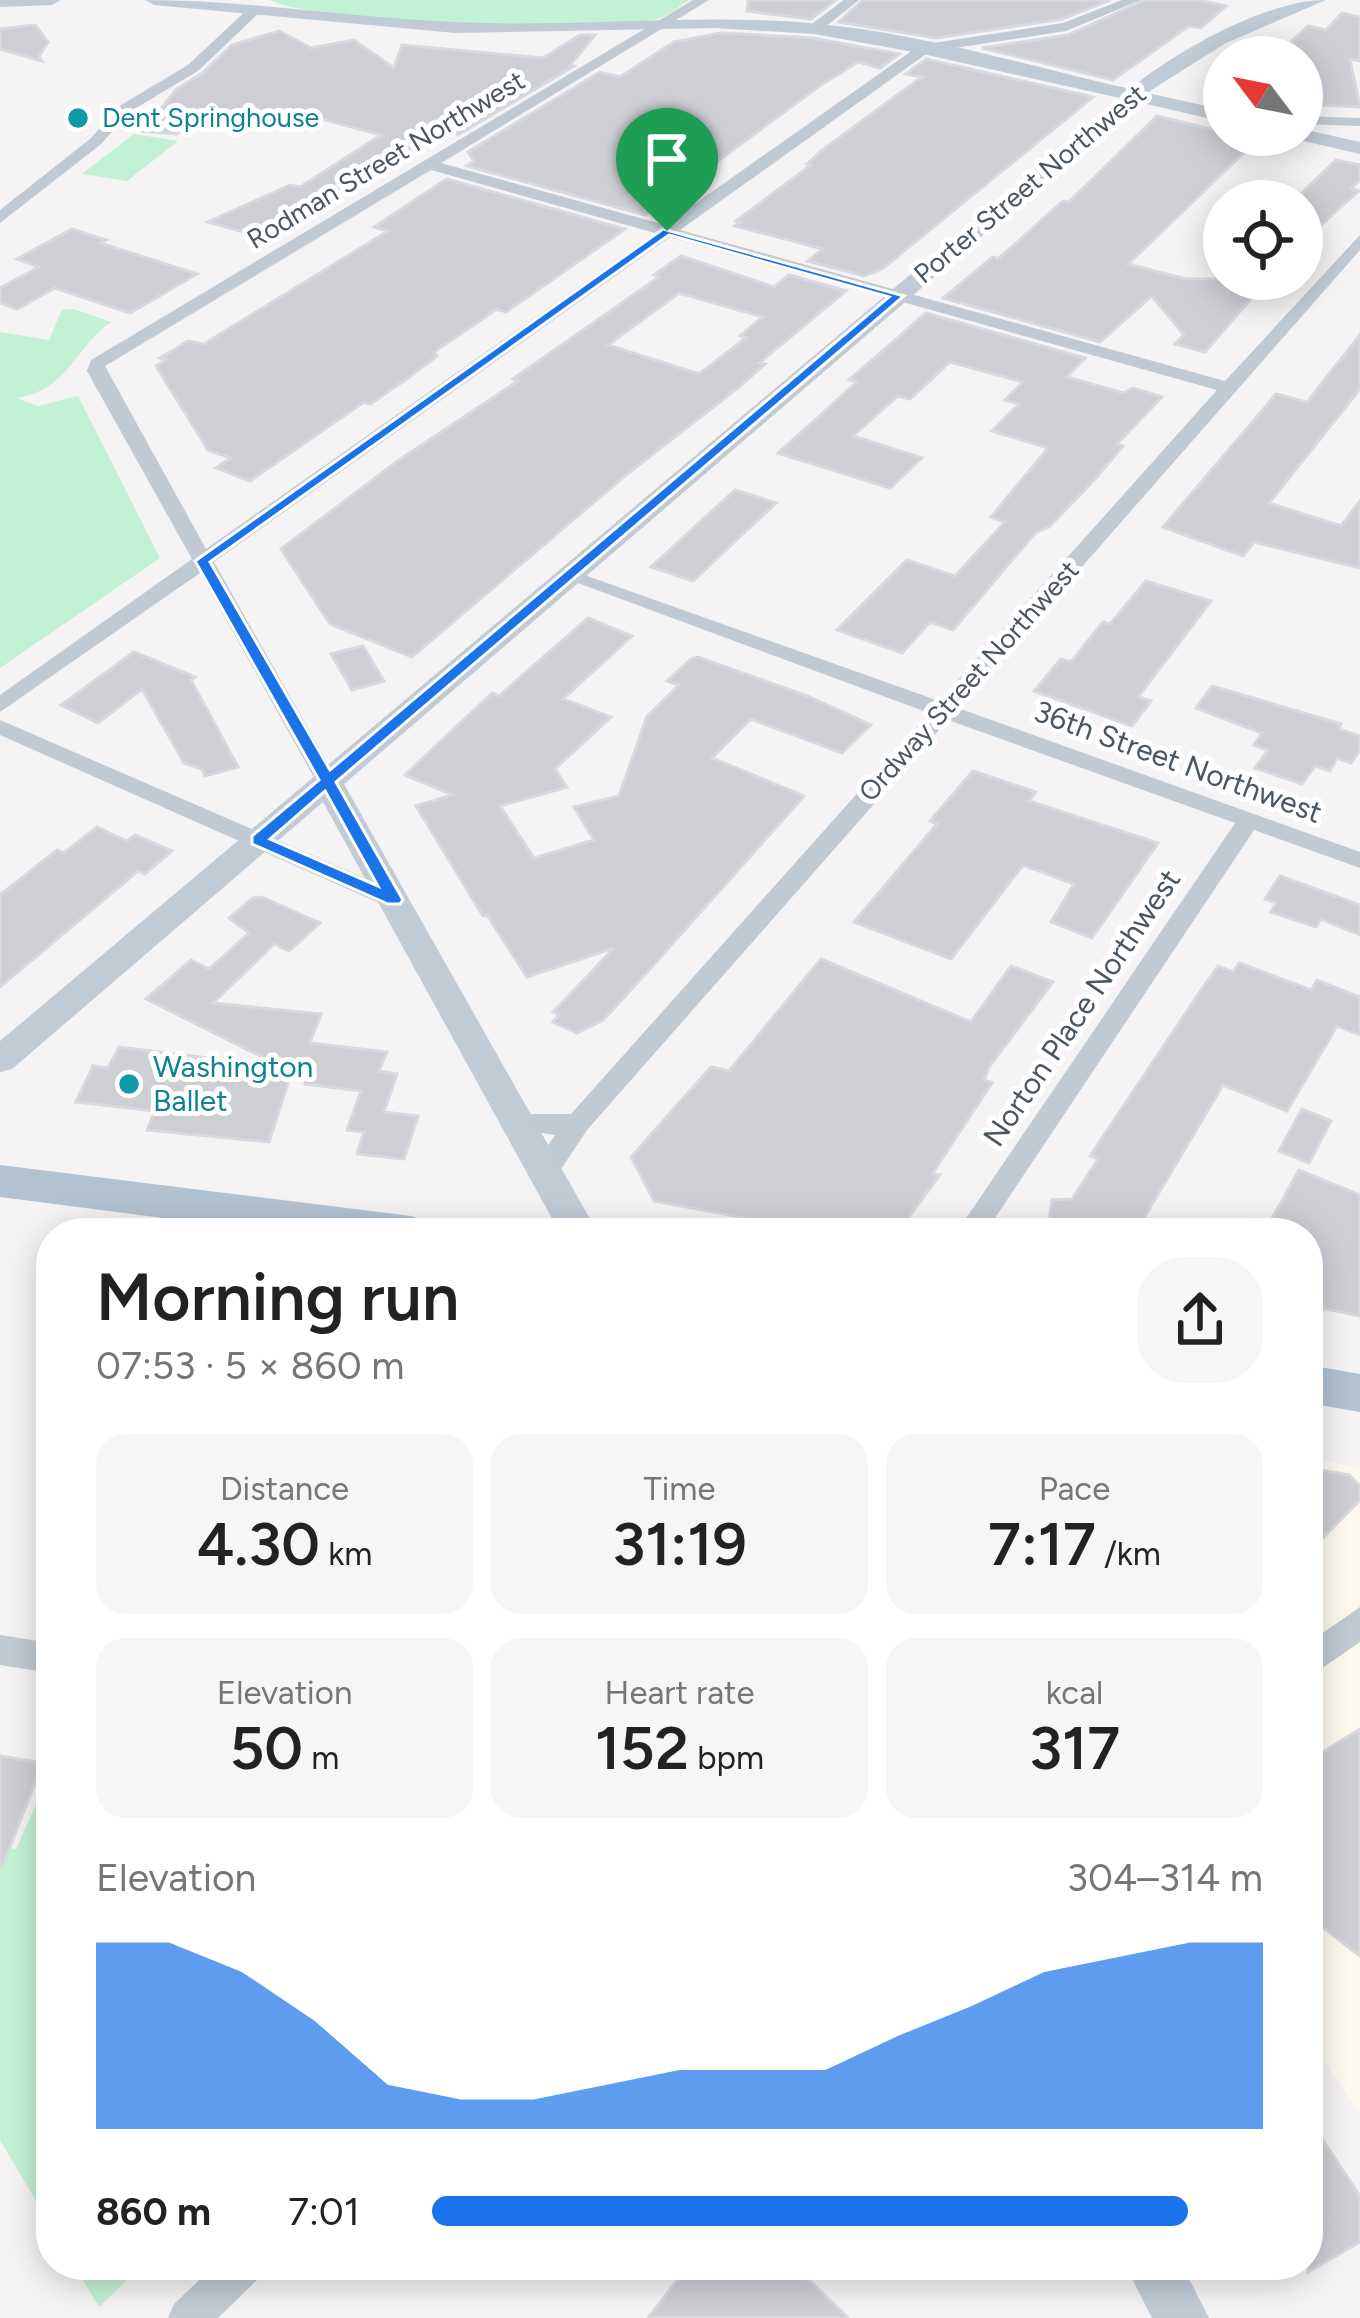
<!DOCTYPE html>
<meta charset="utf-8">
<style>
body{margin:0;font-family:Figtree,sans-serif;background:#f6f6f6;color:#222;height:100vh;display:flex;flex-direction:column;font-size:45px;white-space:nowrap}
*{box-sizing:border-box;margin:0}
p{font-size:39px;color:#767676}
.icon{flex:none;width:66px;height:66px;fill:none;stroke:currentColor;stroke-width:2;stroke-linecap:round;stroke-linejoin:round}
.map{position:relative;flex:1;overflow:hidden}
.panel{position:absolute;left:36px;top:1218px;width:1287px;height:1062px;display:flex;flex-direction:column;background:#fff;border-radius:48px;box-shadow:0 6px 30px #0003}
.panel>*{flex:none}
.needle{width:78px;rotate:302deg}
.tools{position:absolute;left:1203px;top:36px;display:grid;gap:24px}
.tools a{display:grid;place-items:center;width:120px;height:120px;border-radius:50%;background:#fff;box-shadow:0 6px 30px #0003;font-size:60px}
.pin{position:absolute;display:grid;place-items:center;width:102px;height:102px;color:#fff;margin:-123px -51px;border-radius:50% 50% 50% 0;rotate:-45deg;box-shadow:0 0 12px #0007}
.pin .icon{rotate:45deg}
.round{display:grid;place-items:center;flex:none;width:126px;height:126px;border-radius:48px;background:#f6f6f6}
.overview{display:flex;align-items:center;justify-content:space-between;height:204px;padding:0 60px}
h1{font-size:66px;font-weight:600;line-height:90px}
.stats{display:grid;grid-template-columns:repeat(3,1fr);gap:18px;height:204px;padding:12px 60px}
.stats div{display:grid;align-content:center;border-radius:30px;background:#f6f6f6;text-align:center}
.stats b{font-size:60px;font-weight:600}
.stats small{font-size:33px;font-weight:400}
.stats p{font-size:33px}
.chart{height:336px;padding:24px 60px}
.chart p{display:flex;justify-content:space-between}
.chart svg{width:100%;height:216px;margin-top:12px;fill:#1a73e8;opacity:.7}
ul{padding:0 60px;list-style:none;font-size:39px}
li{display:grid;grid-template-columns:192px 144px 1fr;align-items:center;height:90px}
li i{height:30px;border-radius:15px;background:#1a73e8}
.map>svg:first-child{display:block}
</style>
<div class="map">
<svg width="1360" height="2318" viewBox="0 0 1360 2318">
<rect width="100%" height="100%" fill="#f5f3f3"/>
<!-- commercial -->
<polygon fill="#fdf9ef" points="1308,1458 1360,1468 1360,2114 1308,2038"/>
<!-- green -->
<g fill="#c3f1d5">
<path d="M 270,0 L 689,0 C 680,6 668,16 657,19 C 607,33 309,23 270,0 Z"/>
<polygon points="134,134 178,141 127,181 82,174"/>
<path d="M 74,309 L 111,322 C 72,351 68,390 16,398 L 38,406 L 78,396 L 160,558 L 0,668 L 0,332 L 49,340 L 62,310 Z"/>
<polygon points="51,1771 51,2226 0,2140 0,1847 16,1849"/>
<polygon points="74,2265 143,2265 99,2307"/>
</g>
<!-- building -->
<g fill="#cdcfd5" stroke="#d7d9de" stroke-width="3" fill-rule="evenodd">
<polygon points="748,0 836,0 811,19 747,11"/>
<polygon points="863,0 1110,0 1062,19 936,38 839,22"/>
<polygon points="1145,0 1198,0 1226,6 1201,28 1189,26 1113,80 982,48 1068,35"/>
<polygon points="1342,13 1360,17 1360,61 1350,59 1360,107 1302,104 1302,57 1275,57 1308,26 1326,30"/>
<polygon points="35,25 48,42 39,56 42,61 0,49 0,29"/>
<polygon points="279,31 311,48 354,40 394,68 402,45 543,58 580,35 595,35 570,65 574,66 458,135 453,127 261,237 208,222 290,185 300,187 381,135 286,109 282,127 185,124 177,134 142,131 177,89 201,74 232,45"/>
<polygon points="721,33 813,38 899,54 880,68 858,62 818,87 645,215 467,166 474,161 468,152 600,72 620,77 674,42"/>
<polygon points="926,59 1093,97 882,269 864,276 808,261 823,249 735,226 741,222 736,221 811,165 807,164 821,151 922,77 906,74"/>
<polygon points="1157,116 1257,140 1128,264 1186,279 1268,279 1205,352 1175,344 1184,335 1152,296 1100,342 943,298 993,257 998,259 1063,201 1069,202"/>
<polygon points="1336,160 1360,165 1360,180 1351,189 1359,191 1302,242 1302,193"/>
<polygon points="447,179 625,229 506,312 497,309 434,352 437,356 408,378 370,404 364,402 250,481 216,468 231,458 208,450 156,366 166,360 160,358 188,341 204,344 388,231 374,227"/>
<polygon points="72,229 106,240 100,243 197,274 130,313 55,288 17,309 0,303 0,288 39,267 17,259"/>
<path d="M 681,256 L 774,287 L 789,275 L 846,291 L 759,363 L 765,364 L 739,387 L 626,475 L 412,657 L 330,624 L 281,549 L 399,460 L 518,381 L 513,379 L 659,277 L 654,275 ZM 679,293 L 763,317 L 740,336 L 746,338 L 699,374 L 608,345 Z"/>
<polygon points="926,313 1085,358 1067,377 1123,393 1133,388 1162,397 1117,444 1123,446 1096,478 1049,527 1036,532 953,630 930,622 902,653 837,630 907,560 955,576 1005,522 991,517 1048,448 992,431 1019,404 1005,400 1023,382 950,362 910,399 898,396 853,436 922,458 890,488 778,453 857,382 849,380"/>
<polygon points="1360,335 1360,389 1269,503 1341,526 1360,501 1360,568 1254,542 1243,556 1163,527 1276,394 1307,402"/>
<polygon points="735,490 776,503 693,581 651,567"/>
<polygon points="1146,581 1211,601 1138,697 1151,701 1132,726 1034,691 1061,659 1071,662 1103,622 1110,624"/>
<polygon points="588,618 632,636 563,699 611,717 555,769 567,787 500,806 534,858 594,840 574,807 619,796 647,716 679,685 667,681 691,659 698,657 807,696 871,725 842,753 751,719 712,758 804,796 632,989 603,1020 577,1033 553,1022 559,1015 553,1012 614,948 527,977 487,915 483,916 416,806 453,795 405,775 492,693 499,696"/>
<polygon points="363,646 384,681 352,690 331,654"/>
<polygon points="134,652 195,677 191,680 238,767 205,776 202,769 184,763 142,689 98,723 61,705"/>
<polygon points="1212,686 1341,724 1338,729 1360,736 1360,750 1351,763 1337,758 1330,771 1315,766 1302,784 1255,768 1268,750 1254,745 1262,733 1196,708"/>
<polygon points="973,771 1036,792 1029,801 1158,843 1092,938 1051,922 1074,884 1023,865 951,959 854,922 937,824 930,821"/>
<polygon points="97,827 127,841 135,835 172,851 145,874 138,871 0,987 0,895 57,850 64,853"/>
<polygon points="1280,876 1360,905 1360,935 1321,919 1316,927 1271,912 1276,903 1265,899"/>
<polygon points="262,897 320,923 289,951 274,944 213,1003 321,1014 310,1043 387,1052 379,1071 397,1074 384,1112 418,1116 404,1159 357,1154 364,1132 347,1130 361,1091 305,1084 307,1079 292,1071 269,1142 147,1130 155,1111 76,1102 93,1066 108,1068 119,1047 282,1067 146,999 191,960 209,969 249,933 229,918 253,898"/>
<polygon points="821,959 971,1022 1011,966 1053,982 989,1067 984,1080 992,1083 932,1174 940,1175 897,1233 825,1233 654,1201 631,1157 711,1067 729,1071"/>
<polygon points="1239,963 1311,990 1317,980 1360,997 1360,1035 1337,1026 1287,1111 1223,1085 1135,1233 1047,1233 1052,1200 1072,1199 1098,1159 1090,1156 1199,993 1218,966 1233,972"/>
<polygon points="1302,1109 1331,1121 1309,1163 1279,1151"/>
<polygon points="1299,1170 1360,1195 1360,1316 1308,1305 1308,1233 1264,1233"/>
<polygon points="1308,1468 1349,1475 1360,1486 1360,1500 1308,1553"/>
<polygon points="1360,1729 1360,1956 1308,1916 1308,1761"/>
<polygon points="0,1756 43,1763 2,1867 0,1866"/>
<polygon points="1308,2118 1360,2196 1360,2242 1308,2272"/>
<polygon points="689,2265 793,2265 848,2318 648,2318"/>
</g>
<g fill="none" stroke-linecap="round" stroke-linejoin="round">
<!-- street -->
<g fill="#c1cad2" fill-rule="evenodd">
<path d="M 693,0 L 709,0 L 441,163 L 665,225 L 920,45 L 1063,23 L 1122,0 L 1141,0 L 1066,31 L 929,52 L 680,230 L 1225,381 L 1360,235 L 1360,250 L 958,708 L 1360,852 L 1360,868 L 1254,830 L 985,1233 L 956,1233 L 1235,823 L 948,720 L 587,1130 L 553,1181 L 533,1181 L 529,1174 L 555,1135 L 510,1128 L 506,1121 L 510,1114 L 571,1114 L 929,713 L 559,576 L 562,572 L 576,572 L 939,701 L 1217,390 L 670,237 L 214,562 L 338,781 L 335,786 L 319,786 L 316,781 L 200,573 L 0,712 L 0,695 L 192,559 L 87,371 L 91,360 ZM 431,170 L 655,233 L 206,549 L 105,366 Z"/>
<polygon points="844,0 859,0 819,32 809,32 809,26"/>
<polygon points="251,6 263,9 198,71 131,111 100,145 0,223 0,210 90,139 121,105 188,65"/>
<polygon points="1302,116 1360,118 1360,126 1302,124"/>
<polygon points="0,720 402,894 406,900 394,908 386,906 0,735"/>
<polygon points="1360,1607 1360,1642 1308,1678 1308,1643"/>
<polygon points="0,1635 51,1643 51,1673 0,1665"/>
<polygon points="215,2265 264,2265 258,2279 218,2318 168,2318 174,2304"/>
</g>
<!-- secondary -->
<g fill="#c1cbd6" fill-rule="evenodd">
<polygon points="0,0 61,0 52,5 0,7"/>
<path d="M 145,0 C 249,0 351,18 454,22 C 572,28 690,13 809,23 C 917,32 1025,65 1130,89 C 1176,51 1266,0 1326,0 L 1226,43 L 1156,87 L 1148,93 L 1224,110 L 1224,122 L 1138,102 L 344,784 L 598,1233 L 560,1233 L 323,802 L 12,1069 L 0,1072 L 0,1041 L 1120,98 L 914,52 L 814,34 L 715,28 L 455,33 L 154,5 Z"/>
<polygon points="1302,129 1360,142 1360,154 1295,139 1292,135 1302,135"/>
<polygon points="1125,2265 1182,2265 1209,2318 1152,2318"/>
</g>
<!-- primary -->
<g fill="#b3c2d1" fill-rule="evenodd">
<polygon points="0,1165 411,1216 426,1221 433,1233 279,1233 0,1197"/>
<polygon points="1308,1365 1360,1374 1360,1412 1308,1403"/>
</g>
</g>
<!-- route -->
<path fill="#1a73e8" stroke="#fff" stroke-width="3" fill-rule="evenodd" d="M 663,229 L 904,296 L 336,782 L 403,900 L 400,904 L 388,904 L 252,844 L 252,836 L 319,780 L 195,561 ZM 669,235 L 889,297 L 330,770 L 210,562 ZM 325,791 L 378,886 L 270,839 Z"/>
<!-- markers -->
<g fill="#0f9aa8" stroke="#fff" stroke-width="4.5">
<circle cx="78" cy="118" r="12"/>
<circle cx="129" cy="1084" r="12"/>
</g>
<g text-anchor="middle" stroke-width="10" stroke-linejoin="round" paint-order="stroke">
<!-- far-culture labels -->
<g font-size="27" fill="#0d838f" stroke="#fff" text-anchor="start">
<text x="102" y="127">Dent Springhouse</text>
</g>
<!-- far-street labels -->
<g font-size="27" fill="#4a5661" stroke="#fff">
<text transform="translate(386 160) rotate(-31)" y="9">Rodman Street Northwest</text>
<text transform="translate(1030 184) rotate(-40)" y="9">Porter Street Northwest</text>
<text transform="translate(969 681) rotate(-48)" y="9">Ordway Street Northwest</text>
</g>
<!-- street labels -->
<g font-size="30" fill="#4a5661" stroke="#fff">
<text transform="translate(1178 762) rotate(20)" y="10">36th Street Northwest</text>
<text transform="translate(1082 1008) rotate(-56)" y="10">Norton Place Northwest</text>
</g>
<!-- culture labels -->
<g font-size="30" fill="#0d838f" stroke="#fff" text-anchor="start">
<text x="153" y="1077">Washington<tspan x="153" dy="34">Ballet</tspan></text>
</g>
</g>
</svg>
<div class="tools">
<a><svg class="needle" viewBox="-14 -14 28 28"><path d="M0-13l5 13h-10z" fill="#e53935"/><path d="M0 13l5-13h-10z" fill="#767676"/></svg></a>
<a><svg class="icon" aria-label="locate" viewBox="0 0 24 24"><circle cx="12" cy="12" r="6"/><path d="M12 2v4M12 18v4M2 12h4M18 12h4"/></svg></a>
</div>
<div class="pin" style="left:667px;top:231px;background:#1e9e55"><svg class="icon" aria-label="arrive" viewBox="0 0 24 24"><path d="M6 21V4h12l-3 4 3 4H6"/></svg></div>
<section class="panel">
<div class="overview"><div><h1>Morning run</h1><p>07:53 · 5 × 860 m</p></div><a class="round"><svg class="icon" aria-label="share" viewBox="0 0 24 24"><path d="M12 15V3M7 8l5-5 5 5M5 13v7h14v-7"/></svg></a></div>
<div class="stats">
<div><p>Distance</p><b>4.30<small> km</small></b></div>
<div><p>Time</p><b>31:19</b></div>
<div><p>Pace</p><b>7:17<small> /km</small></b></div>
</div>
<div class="stats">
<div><p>Elevation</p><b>50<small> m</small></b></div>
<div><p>Heart rate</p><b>152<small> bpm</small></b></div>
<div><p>kcal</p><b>317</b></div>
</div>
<div class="chart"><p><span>Elevation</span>304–314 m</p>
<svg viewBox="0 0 160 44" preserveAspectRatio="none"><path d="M0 44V6L10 6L20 12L30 22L40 35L50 38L60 38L70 35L80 32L90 32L100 32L110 25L120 19L130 12L140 9L150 6L160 6V44z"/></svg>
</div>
<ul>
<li><b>860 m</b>7:01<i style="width:91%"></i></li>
</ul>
</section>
</div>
